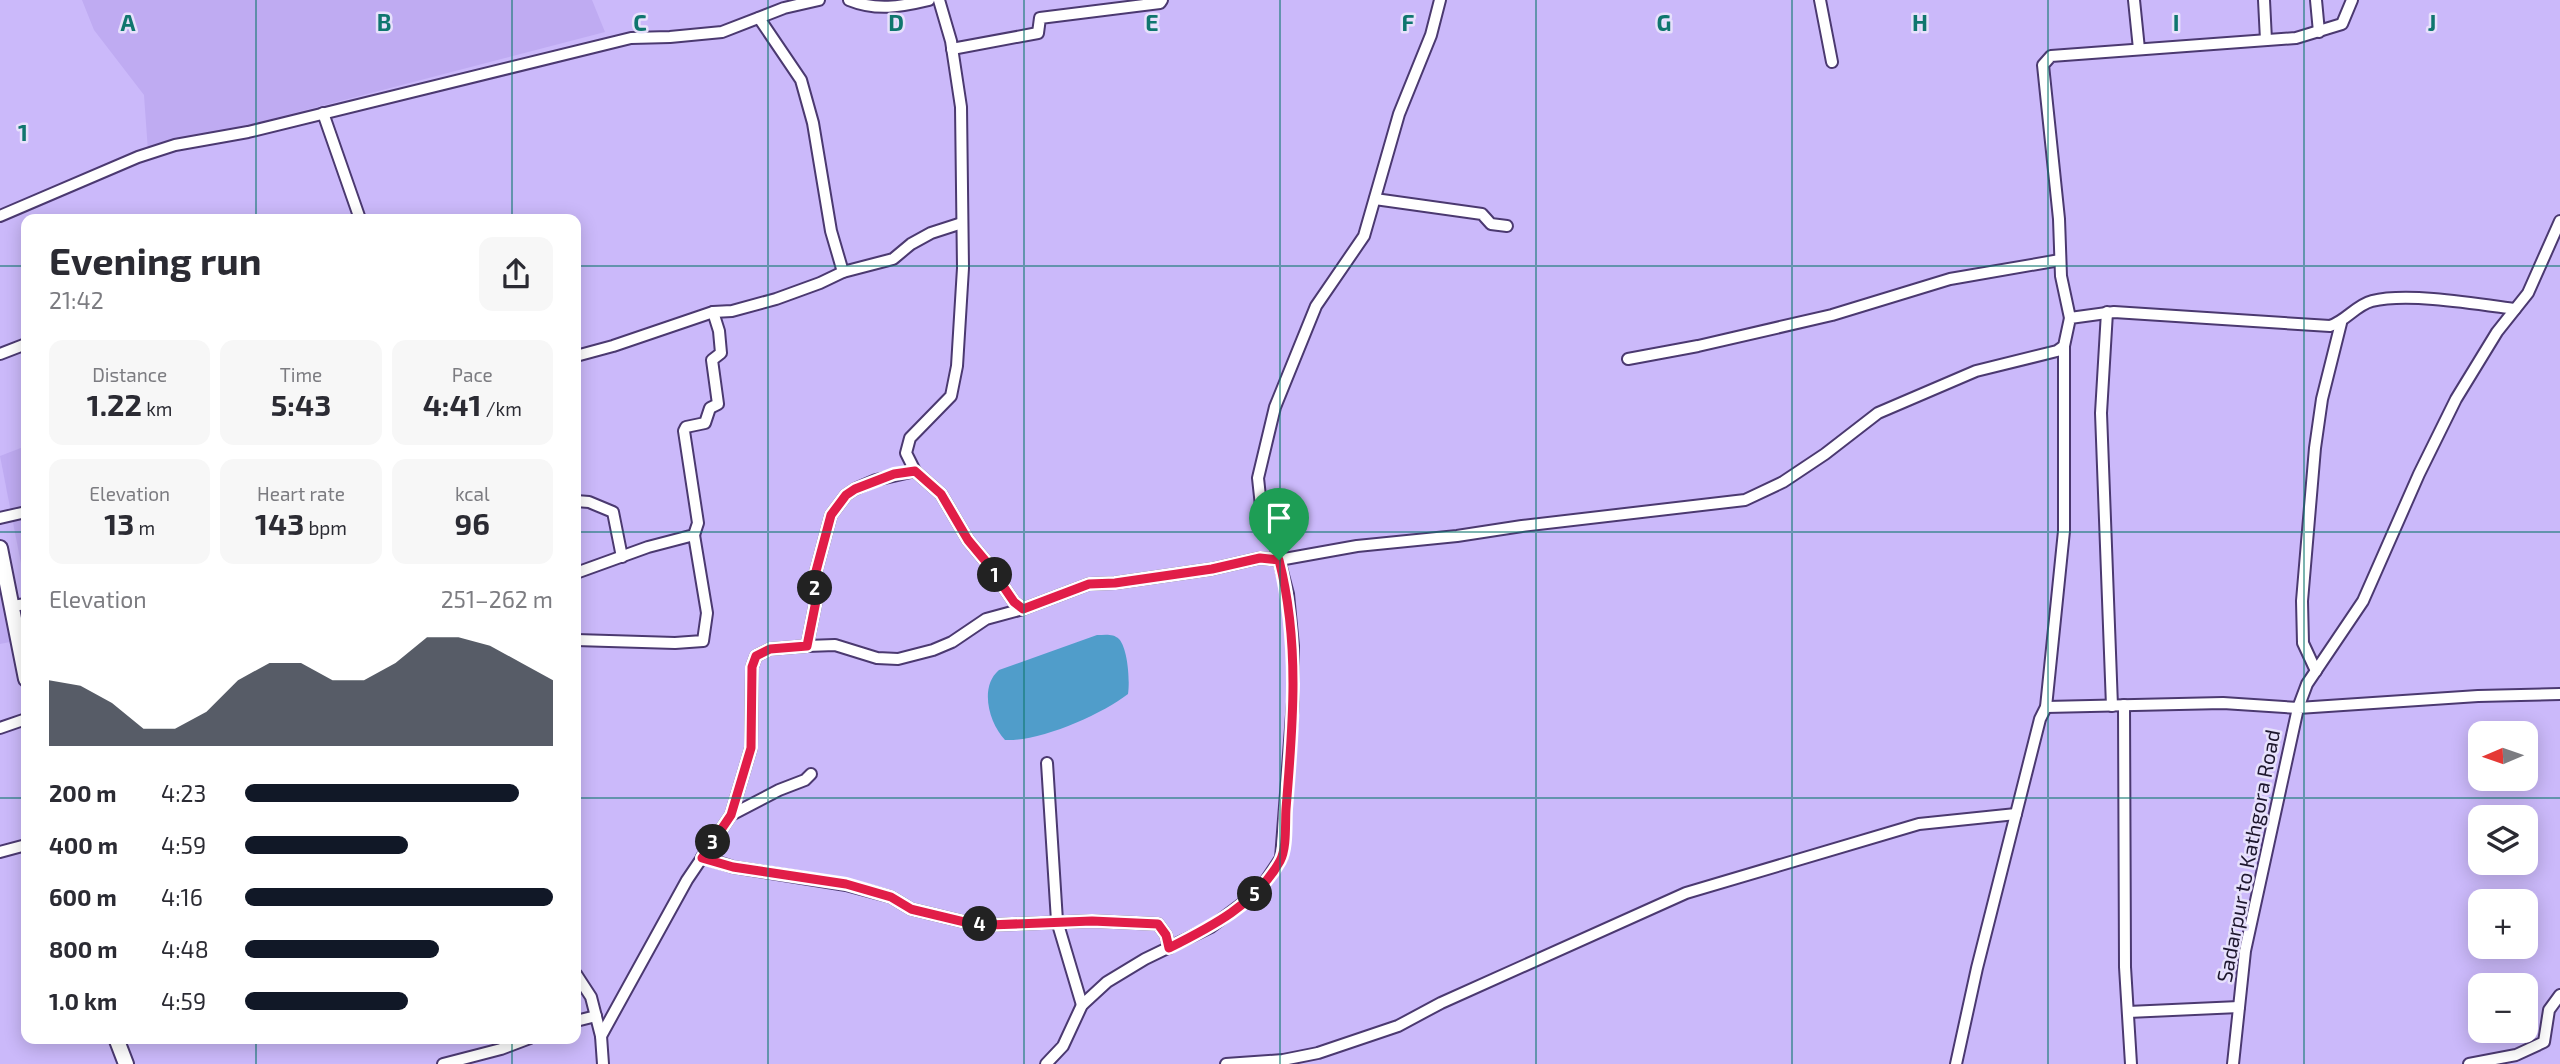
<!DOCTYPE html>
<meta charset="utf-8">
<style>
body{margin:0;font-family:"Exo 2",sans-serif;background:#f7f7f7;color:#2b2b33;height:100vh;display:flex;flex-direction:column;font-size:26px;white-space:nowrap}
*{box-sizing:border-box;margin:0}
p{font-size:23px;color:#7c7c81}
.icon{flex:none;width:38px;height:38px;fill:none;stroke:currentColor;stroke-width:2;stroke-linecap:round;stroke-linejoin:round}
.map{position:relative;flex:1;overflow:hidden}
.sheet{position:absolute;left:21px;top:214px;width:560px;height:830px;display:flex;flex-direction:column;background:#fff;border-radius:14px;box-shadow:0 4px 18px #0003}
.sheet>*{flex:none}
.needle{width:46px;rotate:268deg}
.fabs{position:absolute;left:2468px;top:721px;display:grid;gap:14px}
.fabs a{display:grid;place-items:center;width:70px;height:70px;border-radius:14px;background:#fff;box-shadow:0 4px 18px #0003;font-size:35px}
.pin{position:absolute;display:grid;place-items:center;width:60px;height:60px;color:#fff;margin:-72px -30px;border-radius:50% 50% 50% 0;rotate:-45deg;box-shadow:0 0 7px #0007}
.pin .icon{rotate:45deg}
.km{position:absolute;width:35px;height:35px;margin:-18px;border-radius:50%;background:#222;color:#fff;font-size:19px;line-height:35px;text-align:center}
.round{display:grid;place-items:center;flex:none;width:74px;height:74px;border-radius:14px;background:#f7f7f7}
.overview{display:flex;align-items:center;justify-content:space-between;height:119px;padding:0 28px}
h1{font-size:38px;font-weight:700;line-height:52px}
.metrics{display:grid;grid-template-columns:repeat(3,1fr);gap:10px;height:119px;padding:7px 28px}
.metrics div{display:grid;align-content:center;border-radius:14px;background:#f7f7f7;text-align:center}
.metrics b{font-size:30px;font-weight:700}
.metrics small{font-size:19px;font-weight:400}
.metrics p{font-size:19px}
.chart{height:196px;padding:14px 28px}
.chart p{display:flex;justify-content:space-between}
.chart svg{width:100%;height:126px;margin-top:7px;fill:#111827;opacity:.7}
ul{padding:0 28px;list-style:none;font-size:23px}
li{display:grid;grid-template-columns:112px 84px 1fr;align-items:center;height:52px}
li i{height:18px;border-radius:9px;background:#111827}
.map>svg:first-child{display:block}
</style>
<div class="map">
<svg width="2560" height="1064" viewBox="0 0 2560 1064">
<rect width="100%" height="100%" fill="#cbb9fa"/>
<!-- built -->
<g fill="#bfabf2">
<polygon points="82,0 592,0 605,32 148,151 144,95 94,30"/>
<polygon points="26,446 26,589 0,456"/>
<polygon points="0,559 15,641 0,644"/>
</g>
<!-- water -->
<path fill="#509dca" d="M 1097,635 C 1104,635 1113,633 1119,639 C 1128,649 1130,681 1128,694 C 1101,715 1039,742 1005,740 C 989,723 979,687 999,670 Z"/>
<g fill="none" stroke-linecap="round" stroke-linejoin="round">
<!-- street casing -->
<g stroke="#4b3970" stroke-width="14">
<g id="street">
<path d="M 849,0 C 876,11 900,7 929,0"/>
<polyline points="939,0 951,41 961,107 963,268 957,366 951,396 910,438 906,453 915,471 941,494 968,540 988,564 1014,602 1023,609"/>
<polyline points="1820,0 1832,62"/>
<polyline points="2134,0 2139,49"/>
<polyline points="2264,0 2266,40"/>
<polyline points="2316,0 2319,32"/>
<polyline points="759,18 801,80 813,123 831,231 843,272"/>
<polyline points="952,49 1038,33 1040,18 1160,3 1162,0"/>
<polyline points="323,113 360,219"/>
<polyline points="1375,199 1482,214 1491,224 1507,226"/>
<polyline points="0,216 138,157 175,145 248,132 631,38 670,37 722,32 784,8 819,0"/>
<polyline points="2107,312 2101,413 2112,706"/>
<polyline points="2070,318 2061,276 2059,219 2043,65 2051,56 2296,38 2342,24 2352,0"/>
<polyline points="0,354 26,344"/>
<polyline points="576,356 613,346 713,312 732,311 776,299 820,283 843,272 893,259 911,244 931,233 962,223"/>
<polyline points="1628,359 1698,346 1832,315 1950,279 2060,260"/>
<polyline points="576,501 589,502 613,512 622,557"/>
<polyline points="0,518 26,512"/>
<polyline points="576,573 648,547 694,535 698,523 684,431 686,427 705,423 710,408 718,404 712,360 721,353 719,331 713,312"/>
<polyline points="12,606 26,604"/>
<polyline points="576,640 675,643 703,641 707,613 694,535"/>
<path d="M 807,646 L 835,645 L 877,658 L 898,659 L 933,650 L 952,642 L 986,619 L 1023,609 L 1089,584 L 1115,583 L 1212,569 L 1260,558 L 1279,560 L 1357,546 L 1457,536 L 1522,526 L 1745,500 L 1783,482 L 1825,454 L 1878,413 L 1976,371 L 2057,351 L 2064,346 L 2070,318 L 2114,312 L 2330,326 C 2346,321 2356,305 2372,301 C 2408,292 2478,304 2515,309"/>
<polyline points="2316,671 2303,643 2302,601 2315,448 2322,399 2341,323"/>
<polyline points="2124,705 2125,967 2131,1064"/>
<polyline points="2046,707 2223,703 2298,708 2307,684 2363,601 2419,474 2456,399 2497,332 2528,293 2560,221"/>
<polyline points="0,728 26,719"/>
<polyline points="1047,763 1057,921 1082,1005"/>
<polyline points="731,815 779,790 805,780 811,774"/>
<polyline points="0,852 26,845"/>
<polyline points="702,857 733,867 846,885 891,897 911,909 965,922 989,925 1092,921 1158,924 1166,935 1169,948"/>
<polyline points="576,974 591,997 601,1036 603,1064"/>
<polyline points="2128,1012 2239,1007"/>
<polyline points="576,1021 596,1016"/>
<polyline points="601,1036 687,880 731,815 751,748 752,667 756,656 770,649 807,646 816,601 815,575 831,515 846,495 855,489 876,480 915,471"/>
<polyline points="443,1064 501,1049 530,1038"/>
<polyline points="1046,1064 1063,1046 1082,1005 1107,982 1145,959 1211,927 1259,891 1281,858 1293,702 1293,646 1288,594 1275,545 1261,506 1258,478 1275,407 1316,306 1364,236 1399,114 1431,35 1440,0"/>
<polyline points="1226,1064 1283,1060 1318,1053 1398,1026 1441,1003 1686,893 1919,824 2016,814"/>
<polyline points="1956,1064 1977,968 2040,719 2046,707 2064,531 2064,346"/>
<polyline points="2233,1064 2245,951 2298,708 2478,696 2560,694"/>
<polyline points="2469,1064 2516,1055 2544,1042 2549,1010 2560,995"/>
</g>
</g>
<!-- secondary casing -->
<g stroke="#4b3970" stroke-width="18">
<g id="secondary">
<polyline points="0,548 26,679"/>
<polyline points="116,1038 126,1064"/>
</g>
</g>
<!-- street -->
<use href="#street" stroke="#fff" stroke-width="10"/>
<!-- secondary -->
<use href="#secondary" stroke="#fff" stroke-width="14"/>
</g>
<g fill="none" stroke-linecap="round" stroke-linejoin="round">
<!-- route casing -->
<g stroke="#fff" stroke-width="14">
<path id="route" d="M 915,471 L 941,494 L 968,540 L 988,564 L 1014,602 L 1023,609 L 1089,584 L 1115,583 L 1212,569 L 1260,558 L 1279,560 C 1300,642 1293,725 1286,809 C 1285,824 1287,848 1280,861 C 1256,904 1211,927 1169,948 L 1166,935 L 1158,924 L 1092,921 L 989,925 L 965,922 L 911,909 L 891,897 L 846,884 L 733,867 L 702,858 L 731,815 L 751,748 L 752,667 L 756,656 L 770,649 L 807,646 L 816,601 L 815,575 L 831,515 L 846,495 L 855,489 L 894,474 Z"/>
</g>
<!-- route -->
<use href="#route" stroke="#e11d48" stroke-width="9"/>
</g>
<!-- grid -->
<path fill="none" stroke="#0f766e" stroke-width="2" stroke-opacity="0.55" d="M 256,0 L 256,219M 512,0 L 512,219M 768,0 L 768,1064M 1024,0 L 1024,1064M 1280,0 L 1280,1064M 1536,0 L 1536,1064M 1792,0 L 1792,1064M 2048,0 L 2048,1064M 2304,0 L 2304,1064M 0,266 L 26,266M 576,266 L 2560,266M 0,532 L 26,532M 576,532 L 2560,532M 0,798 L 26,798M 576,798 L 2560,798M 256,1038 L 256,1064M 512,1038 L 512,1064"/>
<g text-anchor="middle" stroke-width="5" stroke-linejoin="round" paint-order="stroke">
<!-- street labels -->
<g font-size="21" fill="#1e172e" stroke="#e7e1fc">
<text transform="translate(2249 856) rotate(-79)" y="7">Sadarpur to Kathgora Road</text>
</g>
</g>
<g font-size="23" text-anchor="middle" font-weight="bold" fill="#0f766e" stroke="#e7e1fc" stroke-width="5" stroke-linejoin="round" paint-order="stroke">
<text x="128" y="31">A</text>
<text x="384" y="31">B</text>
<text x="640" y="31">C</text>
<text x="896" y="31">D</text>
<text x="1152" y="31">E</text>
<text x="1408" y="31">F</text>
<text x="1664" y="31">G</text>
<text x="1920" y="31">H</text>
<text x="2176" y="31">I</text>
<text x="2432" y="31">J</text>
<text x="23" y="141">1</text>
</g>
</svg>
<div class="fabs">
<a><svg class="needle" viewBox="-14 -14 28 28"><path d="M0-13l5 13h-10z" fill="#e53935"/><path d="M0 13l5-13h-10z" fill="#7c7c81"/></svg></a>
<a><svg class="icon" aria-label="layers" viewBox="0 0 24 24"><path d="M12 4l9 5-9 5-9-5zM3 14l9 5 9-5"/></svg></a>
<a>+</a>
<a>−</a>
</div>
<div class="pin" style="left:1279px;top:560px;background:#1e9e55"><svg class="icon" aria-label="arrive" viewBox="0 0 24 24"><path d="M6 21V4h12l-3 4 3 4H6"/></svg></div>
<b class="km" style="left:995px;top:575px">1</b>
<b class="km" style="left:815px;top:588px">2</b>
<b class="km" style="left:713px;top:842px">3</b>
<b class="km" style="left:980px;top:924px">4</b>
<b class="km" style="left:1255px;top:894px">5</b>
<section class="sheet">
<div class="overview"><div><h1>Evening run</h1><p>21:42</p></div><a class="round"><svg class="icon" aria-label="share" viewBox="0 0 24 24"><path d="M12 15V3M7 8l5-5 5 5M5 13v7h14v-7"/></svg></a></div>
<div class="metrics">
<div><p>Distance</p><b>1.22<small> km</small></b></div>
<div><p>Time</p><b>5:43</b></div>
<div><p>Pace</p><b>4:41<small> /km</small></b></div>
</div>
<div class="metrics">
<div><p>Elevation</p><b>13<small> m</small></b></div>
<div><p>Heart rate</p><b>143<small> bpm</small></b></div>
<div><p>kcal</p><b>96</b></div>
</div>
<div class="chart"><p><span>Elevation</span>251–262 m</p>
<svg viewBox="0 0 160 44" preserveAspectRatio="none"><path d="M0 44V21L10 23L20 29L30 38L40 38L50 32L60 21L70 15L80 15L90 21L100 21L110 15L120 6L130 6L140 9L150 15L160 21V44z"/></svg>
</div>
<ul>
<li><b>200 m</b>4:23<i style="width:89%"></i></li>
<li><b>400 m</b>4:59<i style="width:53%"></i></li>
<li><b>600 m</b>4:16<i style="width:100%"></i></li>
<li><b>800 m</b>4:48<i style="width:63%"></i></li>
<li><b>1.0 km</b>4:59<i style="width:53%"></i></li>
</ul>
</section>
</div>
